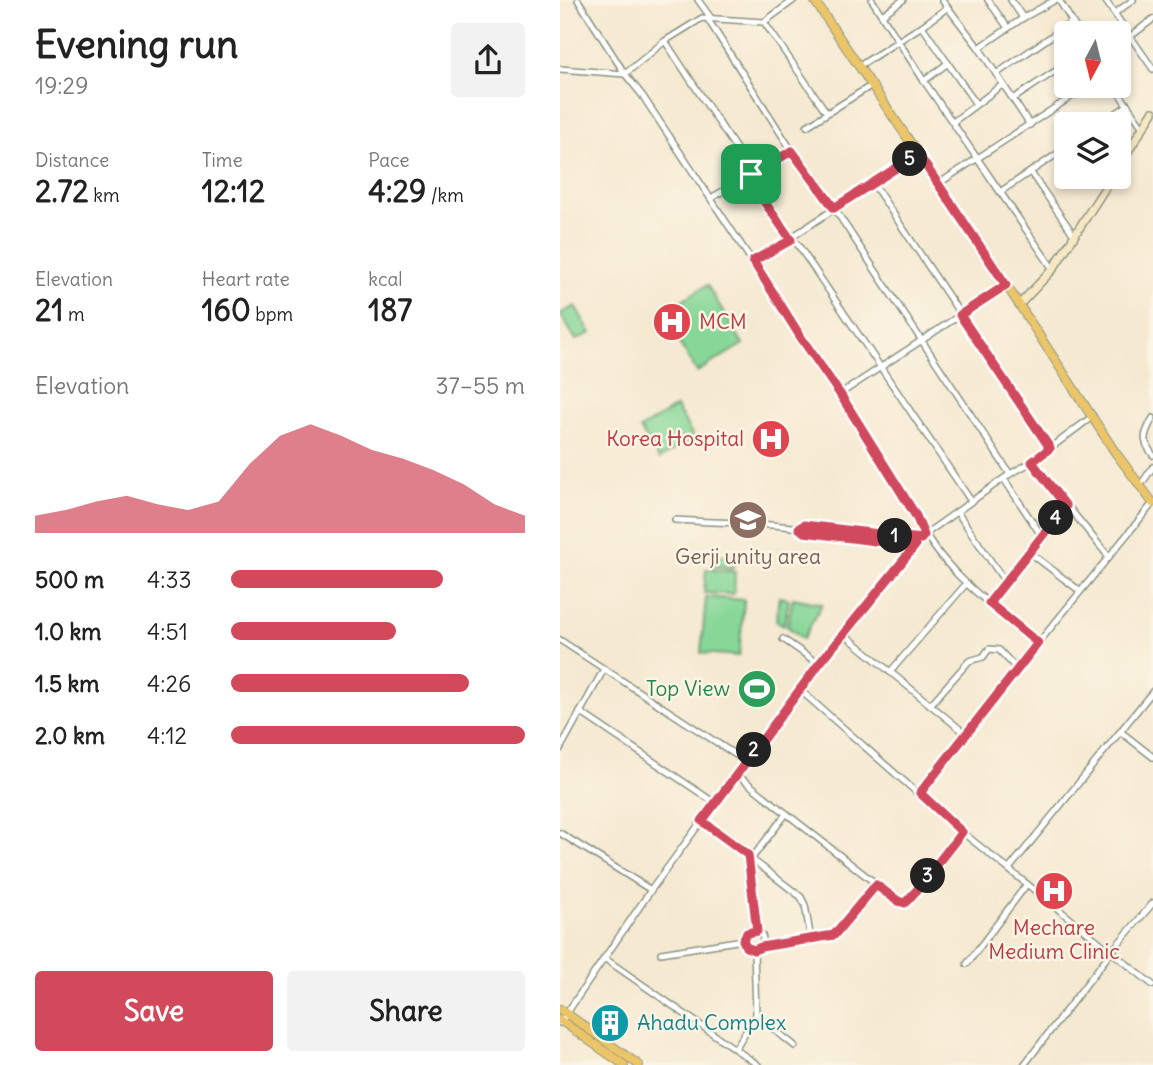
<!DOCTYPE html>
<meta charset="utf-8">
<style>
body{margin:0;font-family:Delius,sans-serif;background:#f2f2f2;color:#222;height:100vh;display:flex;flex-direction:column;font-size:26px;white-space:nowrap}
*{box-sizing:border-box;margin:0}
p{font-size:23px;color:#767676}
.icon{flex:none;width:38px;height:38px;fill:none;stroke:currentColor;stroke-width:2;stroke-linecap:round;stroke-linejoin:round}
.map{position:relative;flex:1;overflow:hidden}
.details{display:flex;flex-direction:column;background:#fff;width:560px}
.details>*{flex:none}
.needle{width:46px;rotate:187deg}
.buttons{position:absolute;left:494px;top:21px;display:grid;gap:14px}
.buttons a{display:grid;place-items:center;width:77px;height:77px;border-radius:7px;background:#fff;box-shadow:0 4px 10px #0003;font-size:35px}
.pin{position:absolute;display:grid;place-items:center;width:60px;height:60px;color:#fff;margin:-30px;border-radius:14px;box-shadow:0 4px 10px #0006}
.km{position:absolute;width:35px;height:35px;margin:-18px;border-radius:50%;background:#222;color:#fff;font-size:19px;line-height:35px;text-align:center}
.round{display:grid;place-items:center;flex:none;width:74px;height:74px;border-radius:7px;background:#f2f2f2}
.head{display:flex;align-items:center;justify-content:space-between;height:119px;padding:0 35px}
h1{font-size:38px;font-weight:700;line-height:52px}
.figures{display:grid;grid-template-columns:repeat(3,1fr);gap:10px;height:119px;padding:7px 35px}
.figures div{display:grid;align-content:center}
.figures b{font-size:30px;font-weight:700}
.figures small{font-size:19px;font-weight:400}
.figures p{font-size:19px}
.chart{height:196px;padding:14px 35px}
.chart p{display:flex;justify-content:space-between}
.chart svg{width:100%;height:126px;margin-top:7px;fill:#d1495b;opacity:.7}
.primary-button{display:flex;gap:14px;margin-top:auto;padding:14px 35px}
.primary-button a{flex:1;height:80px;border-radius:7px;background:#d1495b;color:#fff;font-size:28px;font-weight:700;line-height:80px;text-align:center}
.primary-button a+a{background:#f2f2f2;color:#222}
ul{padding:0 35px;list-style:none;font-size:23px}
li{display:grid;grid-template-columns:112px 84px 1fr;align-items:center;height:52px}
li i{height:18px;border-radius:9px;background:#d1495b}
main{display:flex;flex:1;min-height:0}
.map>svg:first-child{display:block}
</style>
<main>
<section class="details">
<div class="head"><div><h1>Evening run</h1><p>19:29</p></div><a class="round"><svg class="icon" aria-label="share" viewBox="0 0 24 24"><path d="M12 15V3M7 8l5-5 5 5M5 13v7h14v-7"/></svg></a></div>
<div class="figures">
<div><p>Distance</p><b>2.72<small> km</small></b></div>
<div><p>Time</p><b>12:12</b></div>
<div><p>Pace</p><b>4:29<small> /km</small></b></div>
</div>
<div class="figures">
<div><p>Elevation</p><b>21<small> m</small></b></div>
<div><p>Heart rate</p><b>160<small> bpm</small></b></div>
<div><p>kcal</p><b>187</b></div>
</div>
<div class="chart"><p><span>Elevation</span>37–55 m</p>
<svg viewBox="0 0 160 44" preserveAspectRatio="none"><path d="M0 44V38L10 36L20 33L30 31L40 34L50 36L60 33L70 20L80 10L90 6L100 10L110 15L120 18L130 22L140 27L150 34L160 38V44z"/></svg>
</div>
<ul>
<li><b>500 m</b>4:33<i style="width:72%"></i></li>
<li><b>1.0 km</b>4:51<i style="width:56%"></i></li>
<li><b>1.5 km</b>4:26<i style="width:81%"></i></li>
<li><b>2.0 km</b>4:12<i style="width:100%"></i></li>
</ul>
<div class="primary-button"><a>Save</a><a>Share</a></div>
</section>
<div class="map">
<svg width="593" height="1065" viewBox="0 0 593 1065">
<rect width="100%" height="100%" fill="#fcf5e5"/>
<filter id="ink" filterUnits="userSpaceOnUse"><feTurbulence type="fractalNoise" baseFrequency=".0143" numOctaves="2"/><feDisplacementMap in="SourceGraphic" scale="14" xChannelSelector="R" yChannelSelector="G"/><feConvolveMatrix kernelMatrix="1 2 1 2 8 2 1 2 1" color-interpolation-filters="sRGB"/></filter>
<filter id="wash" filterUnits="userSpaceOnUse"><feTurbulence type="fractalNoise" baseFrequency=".00686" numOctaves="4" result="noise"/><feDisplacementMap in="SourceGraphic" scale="28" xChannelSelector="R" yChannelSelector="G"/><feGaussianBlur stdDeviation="1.57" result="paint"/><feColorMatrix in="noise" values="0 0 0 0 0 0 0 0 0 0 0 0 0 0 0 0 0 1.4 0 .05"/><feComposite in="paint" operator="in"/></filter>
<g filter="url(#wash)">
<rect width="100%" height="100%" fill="#f5e9d1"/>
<!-- green -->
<g fill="#87d798" stroke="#538a66" stroke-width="2">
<polygon points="147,285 183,344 137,372 101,313"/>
<polygon points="15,306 31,333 16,340 0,314"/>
<polygon points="116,407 134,438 99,459 80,429"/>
<polygon points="152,554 175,557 174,568 152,566"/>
<polygon points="146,569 175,572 174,594 144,593"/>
<polygon points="146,597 184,600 179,656 141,653"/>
<polygon points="219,597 229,599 224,625 216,621"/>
<polygon points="233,598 262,604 243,639 227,626"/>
</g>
</g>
<g filter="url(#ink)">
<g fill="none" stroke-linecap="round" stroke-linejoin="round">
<!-- street casing -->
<g stroke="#8a9382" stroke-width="8">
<g id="street">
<path d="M 18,0 L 65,74 L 82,95 L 280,394 L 356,516 C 381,571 433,606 478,643"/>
<polyline points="138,0 151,18"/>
<polyline points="312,0 364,81 493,269"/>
<polyline points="382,0 419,48 470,125"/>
<polyline points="428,0 448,28"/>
<polyline points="451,0 463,18"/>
<polyline points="499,0 519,33"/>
<polyline points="545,0 593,69"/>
<polyline points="555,13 573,0"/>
<polyline points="322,15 343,0"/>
<polyline points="147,18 232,151 274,208 450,474"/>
<polyline points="204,22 267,113"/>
<polyline points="362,26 416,104"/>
<polyline points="571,36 593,19"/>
<path d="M 105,41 L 190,170 C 193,196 221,228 238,245 L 411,501"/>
<polyline points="419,48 463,18 495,0"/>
<polyline points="299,66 362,26 387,8"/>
<polyline points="0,69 65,74 105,41 142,18 204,22 234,0"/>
<polyline points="436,74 512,22"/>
<polyline points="364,81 388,63"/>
<polyline points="554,86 583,128"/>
<polyline points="453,99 506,64"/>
<polyline points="393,122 442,85"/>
<polyline points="540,124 568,105"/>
<polyline points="247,126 312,85"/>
<polyline points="471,173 514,235"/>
<polyline points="312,182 490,448"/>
<polyline points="378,184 528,86"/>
<polyline points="440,192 506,148"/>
<polyline points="151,198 232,151"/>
<path d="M 193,261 C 250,228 302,188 358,154"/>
<polyline points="280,394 446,285"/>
<path d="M 593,418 C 584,434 581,440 593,455"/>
<polyline points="472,462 549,557"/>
<polyline points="444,479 481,535"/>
<polyline points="580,486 593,467"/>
<polyline points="397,512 446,583"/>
<path d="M 115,520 C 156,523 197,522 239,528 L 244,525 L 361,539"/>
<polyline points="239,528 244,532 355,546"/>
<polyline points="469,552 520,591"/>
<polyline points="429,603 506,506"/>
<polyline points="284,634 406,734"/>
<polyline points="223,639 259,664"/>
<polyline points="0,640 185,761"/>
<polyline points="330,672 406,584"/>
<polyline points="240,690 402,832 593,985"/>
<polyline points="370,705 409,661 423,657 429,649 439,650 457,669"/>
<polyline points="20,712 155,803"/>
<polyline points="561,732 593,757"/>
<polyline points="0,749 44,669"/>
<polyline points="176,774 338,901 345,903 349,900 402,832"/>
<polyline points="360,793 457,669 593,503"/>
<polyline points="142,821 241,897 245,905 251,940"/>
<polyline points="0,833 91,890"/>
<polyline points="188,855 197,931"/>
<polyline points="192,858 226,814"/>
<polyline points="449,869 593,691"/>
<circle cx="193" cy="940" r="10"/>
<polyline points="201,947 274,935 316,885"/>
<polyline points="101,953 183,940"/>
<polyline points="44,958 198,1065"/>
<polyline points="407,964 467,884"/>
<polyline points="196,1015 235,1046"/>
<polyline points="0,1023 91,890 176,774 324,582 364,535 450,474 472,462 533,416"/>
<polyline points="175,1049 196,1015 194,950"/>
<polyline points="464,1065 551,952 593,903"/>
</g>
</g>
<!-- secondary casing -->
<g stroke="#8a9382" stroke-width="10">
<g id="secondary">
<polyline points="558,167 593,112"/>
<polyline points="459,305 493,269 552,177"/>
</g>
</g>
<!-- primary casing -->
<g stroke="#8a9382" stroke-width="10">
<g id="primary">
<polyline points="254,0 428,257 555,452 593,503"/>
<polyline points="0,1009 79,1065"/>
<polyline points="0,1020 64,1065"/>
</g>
</g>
<!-- street -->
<use href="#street" stroke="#fff" stroke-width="5"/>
<!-- secondary -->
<use href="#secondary" stroke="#f7e8c3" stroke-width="7"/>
<!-- primary -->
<use href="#primary" stroke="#ecc569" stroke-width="8"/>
</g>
</g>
<g fill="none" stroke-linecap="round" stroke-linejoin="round" filter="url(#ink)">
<!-- route casing -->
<g stroke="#fff" stroke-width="14">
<polygon id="route" points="232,151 274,208 358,154 446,285 400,315 490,448 472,462 506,506 429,603 478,643 360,793 402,832 356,891 345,903 338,901 316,885 274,935 201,947 194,950 186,947 183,940 187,933 197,931 188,855 142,821 259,664 355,546 244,532 239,528 244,525 361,539 364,535 356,516 280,394 242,339 193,261 231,240 199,194 191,174"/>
</g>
<!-- route -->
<use href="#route" stroke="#d1495b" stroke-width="9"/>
</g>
<!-- icons -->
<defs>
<g id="hospital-disc" transform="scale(2.0125)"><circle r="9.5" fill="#e0444e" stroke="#fcf5e5"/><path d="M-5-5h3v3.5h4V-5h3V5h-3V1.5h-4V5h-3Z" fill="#fff"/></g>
<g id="school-disc" transform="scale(2.0125)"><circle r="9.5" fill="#8d6e63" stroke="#fcf5e5"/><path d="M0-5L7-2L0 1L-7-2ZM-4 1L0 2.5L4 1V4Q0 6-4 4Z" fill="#fff"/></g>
<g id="stadium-disc" transform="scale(2.0125)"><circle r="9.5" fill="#2e9e5b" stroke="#fcf5e5"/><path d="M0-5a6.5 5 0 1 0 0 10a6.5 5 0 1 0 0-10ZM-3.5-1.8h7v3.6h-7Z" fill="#fff"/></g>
<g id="building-disc" transform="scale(2.0125)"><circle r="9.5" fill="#0f9aa8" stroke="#fcf5e5"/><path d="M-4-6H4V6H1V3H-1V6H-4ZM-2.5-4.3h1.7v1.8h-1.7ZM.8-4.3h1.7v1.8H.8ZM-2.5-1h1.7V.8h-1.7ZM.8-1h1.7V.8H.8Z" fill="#fff"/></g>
</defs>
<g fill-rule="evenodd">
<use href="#hospital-disc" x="112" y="322"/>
<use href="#hospital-disc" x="211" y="439"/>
<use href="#school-disc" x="188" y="520"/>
<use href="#stadium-disc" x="197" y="689"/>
<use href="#hospital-disc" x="494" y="891"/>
<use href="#building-disc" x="50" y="1023"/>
</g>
<g text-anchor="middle" stroke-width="5" stroke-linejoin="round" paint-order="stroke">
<!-- health labels -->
<g font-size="21" fill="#be3a42" stroke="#fcf5e5" text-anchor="start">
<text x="139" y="329">MCM</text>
<text x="184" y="446" text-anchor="end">Korea Hospital</text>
<text x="494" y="935" text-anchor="middle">Mechare<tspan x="494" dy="24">Medium Clinic</tspan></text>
</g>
<!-- education labels -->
<g font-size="21" fill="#785e54" stroke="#fcf5e5">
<text x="188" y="564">Gerji unity area</text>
</g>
<!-- leisure labels -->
<g font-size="21" fill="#27864d" stroke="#fcf5e5" text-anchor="end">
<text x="170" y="696">Top View</text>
</g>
<!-- culture labels -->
<g font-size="21" fill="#0d838f" stroke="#fcf5e5" text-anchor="start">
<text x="77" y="1030">Ahadu Complex</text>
</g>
</g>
</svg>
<div class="buttons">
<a><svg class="needle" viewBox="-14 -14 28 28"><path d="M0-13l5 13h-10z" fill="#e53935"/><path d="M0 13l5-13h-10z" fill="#767676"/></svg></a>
<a><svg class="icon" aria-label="layers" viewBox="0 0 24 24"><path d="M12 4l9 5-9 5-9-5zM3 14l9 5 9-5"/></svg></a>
</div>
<div class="pin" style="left:191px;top:174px;background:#1e9e55"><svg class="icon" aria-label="arrive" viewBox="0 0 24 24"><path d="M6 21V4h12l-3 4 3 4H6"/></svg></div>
<b class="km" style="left:335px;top:536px">1</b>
<b class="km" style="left:194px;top:750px">2</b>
<b class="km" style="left:368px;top:876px">3</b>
<b class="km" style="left:496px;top:518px">4</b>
<b class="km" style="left:350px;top:159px">5</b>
</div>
</main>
